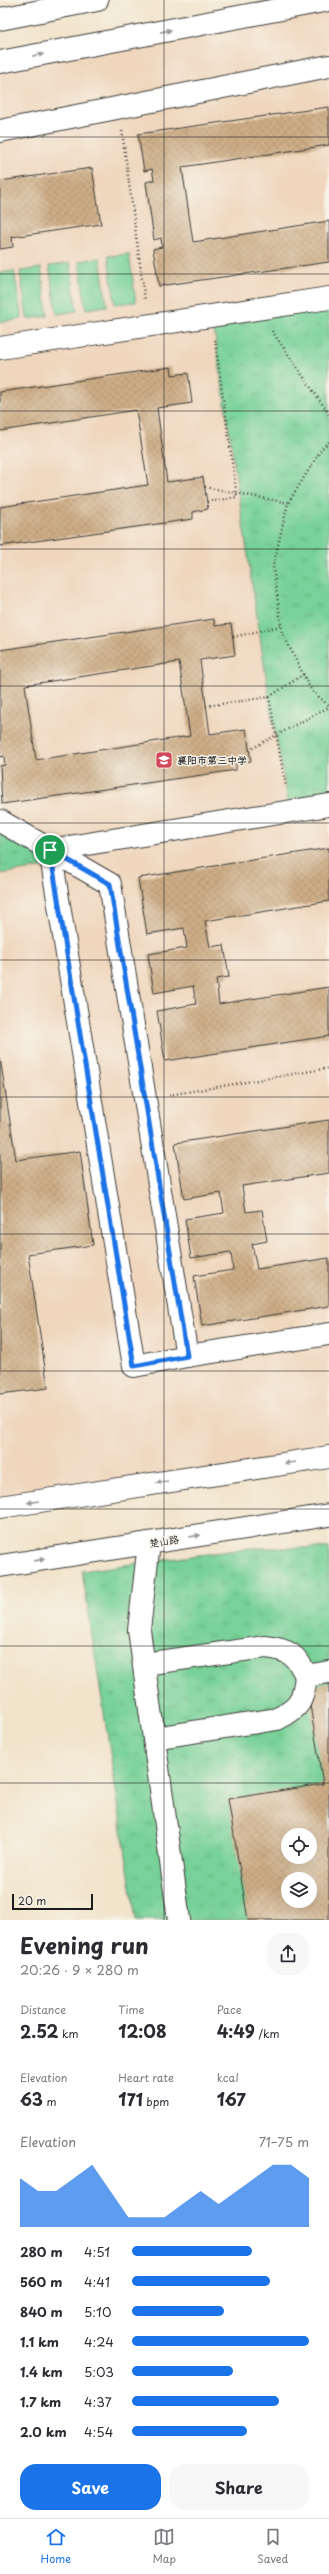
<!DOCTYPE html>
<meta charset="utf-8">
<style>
body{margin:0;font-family:"Playpen Sans","LXGW WenKai TC",sans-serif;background:#f7f7f7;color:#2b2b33;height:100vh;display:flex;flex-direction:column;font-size:15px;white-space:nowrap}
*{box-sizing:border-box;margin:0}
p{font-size:13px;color:#7c7c81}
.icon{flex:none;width:22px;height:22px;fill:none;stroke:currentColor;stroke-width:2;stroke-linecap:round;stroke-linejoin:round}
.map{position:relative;height:1920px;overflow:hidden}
.panel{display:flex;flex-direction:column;background:#fff;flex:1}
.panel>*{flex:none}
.tools{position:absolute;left:281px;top:1828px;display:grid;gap:8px}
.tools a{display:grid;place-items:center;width:36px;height:36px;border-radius:50%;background:#fff;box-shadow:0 4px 16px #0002;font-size:20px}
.scale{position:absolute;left:12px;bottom:10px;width:81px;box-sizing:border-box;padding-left:4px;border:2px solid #1c1c1c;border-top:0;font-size:11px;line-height:14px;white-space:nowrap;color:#1c1c1c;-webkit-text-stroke:3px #f7f3e8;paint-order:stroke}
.pin{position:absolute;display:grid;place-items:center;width:34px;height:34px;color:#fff;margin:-17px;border:2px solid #fff;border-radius:50%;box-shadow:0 1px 4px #0007}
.round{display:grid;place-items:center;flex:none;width:42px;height:42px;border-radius:16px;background:#f7f7f7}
.headline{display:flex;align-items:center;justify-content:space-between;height:68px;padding:0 20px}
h1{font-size:22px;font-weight:700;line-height:30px}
.figures{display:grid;grid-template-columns:repeat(3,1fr);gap:6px;height:68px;padding:4px 20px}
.figures div{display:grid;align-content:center}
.figures b{font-size:17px;font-weight:700}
.figures small{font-size:11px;font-weight:400}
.figures p{font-size:11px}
.chart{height:112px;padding:8px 20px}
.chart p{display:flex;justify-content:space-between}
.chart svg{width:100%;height:72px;margin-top:4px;fill:#1a73e8;opacity:.7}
.button{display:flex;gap:8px;margin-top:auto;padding:8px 20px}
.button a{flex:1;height:46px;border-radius:16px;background:#1a73e8;color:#fff;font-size:16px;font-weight:700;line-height:46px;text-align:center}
.button a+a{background:#f7f7f7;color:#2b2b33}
ul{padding:0 20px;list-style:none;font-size:13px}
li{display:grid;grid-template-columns:64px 48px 1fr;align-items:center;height:30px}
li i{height:10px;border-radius:5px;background:#1a73e8}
.tab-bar{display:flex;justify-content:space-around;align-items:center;height:56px;border-top:1px solid #e1e1e2;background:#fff;font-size:11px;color:#7c7c81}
.tab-bar a{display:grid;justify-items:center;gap:2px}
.tab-bar .on{color:#1a73e8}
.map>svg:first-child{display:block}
</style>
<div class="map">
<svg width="329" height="1920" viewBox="0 0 329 1920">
<defs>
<pattern id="grass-tufts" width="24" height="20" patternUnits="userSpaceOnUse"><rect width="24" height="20" fill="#77d198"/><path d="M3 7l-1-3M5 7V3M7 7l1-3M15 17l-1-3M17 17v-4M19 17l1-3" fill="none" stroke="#66b382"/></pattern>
<pattern id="building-cross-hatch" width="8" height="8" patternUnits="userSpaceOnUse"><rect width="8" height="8" fill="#cead86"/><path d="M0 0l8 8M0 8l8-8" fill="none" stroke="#b09473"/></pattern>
</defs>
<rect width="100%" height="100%" fill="#f7f3e8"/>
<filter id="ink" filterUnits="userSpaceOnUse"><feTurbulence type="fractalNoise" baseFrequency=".025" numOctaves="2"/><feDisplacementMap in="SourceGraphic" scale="8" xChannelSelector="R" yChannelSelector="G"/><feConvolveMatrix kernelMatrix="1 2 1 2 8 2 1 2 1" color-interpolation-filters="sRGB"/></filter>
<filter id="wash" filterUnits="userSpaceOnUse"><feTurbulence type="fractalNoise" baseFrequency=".012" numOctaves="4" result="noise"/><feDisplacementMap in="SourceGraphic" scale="16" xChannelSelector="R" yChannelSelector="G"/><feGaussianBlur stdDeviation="0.9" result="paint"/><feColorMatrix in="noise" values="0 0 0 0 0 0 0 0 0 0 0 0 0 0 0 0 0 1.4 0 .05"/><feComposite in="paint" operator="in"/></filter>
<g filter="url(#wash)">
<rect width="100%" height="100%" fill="#f2e4cb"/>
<!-- built -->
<polygon fill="#efd6bc" points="329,0 329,1458 0,1507 0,62"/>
<!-- grass -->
<g fill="url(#grass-tufts)" stroke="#4a765a" fill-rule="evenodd">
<polygon points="329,298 329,805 290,812 269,697 212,316"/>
<polygon points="0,821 53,866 0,874"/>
<path d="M 251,1548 L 329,1548 L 329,1920 L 136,1920 L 82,1571 ZM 288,1835 L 310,1835 L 310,1857 L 288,1857 ZM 288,1879 L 310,1879 L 310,1901 L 288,1901 Z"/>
</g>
<!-- garden -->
<g fill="#77d198" stroke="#4a765a">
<polygon points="129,254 136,302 115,304 108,256"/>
<polygon points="100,258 107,306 86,309 79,261"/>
<polygon points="70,263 77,311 57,314 49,266"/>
<polygon points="41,268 48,316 27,319 20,271"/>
<polygon points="14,271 22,319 0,322 0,273"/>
</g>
<g id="blocks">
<!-- building -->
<g fill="url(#building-cross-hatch)" fill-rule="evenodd">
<polygon points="329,107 329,145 182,167 193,242 329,221 329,262 159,286 153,249 162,247 161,238 154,240 146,182 154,180 152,169 144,171 138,134"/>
<polygon points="92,168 101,224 12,237 13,247 0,249 0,181"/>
<polygon points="171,367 172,375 188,373 192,403 157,408 167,482 203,477 208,509 193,512 193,519 0,546 0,507 148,485 136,410 0,431 0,392"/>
<path d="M 214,619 L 215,626 L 231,624 L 235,655 L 200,660 L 210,734 L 246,729 L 251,761 L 236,763 L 236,770 L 2,804 L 0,766 L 5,765 L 4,756 L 0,757 L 0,650 ZM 179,662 L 190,736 L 36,760 L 25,685 Z"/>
<polygon points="329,848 329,901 205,921 210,947 224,945 229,977 216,979 219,1004 329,987 329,1036 165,1061 157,1011 196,1004 193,986 154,993 148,954 187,948 184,928 147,934 138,878"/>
<polygon points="0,1058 16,1160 80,1151 93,1245 28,1254 48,1388 0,1394"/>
<polygon points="329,1120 329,1173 242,1186 246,1212 262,1210 267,1241 252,1244 257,1269 329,1258 329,1306 202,1326 194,1276 233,1270 231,1252 191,1258 185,1219 224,1213 221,1193 184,1199 175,1143"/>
<path d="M 329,1683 L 329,1920 L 248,1920 L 228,1799 L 323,1784 L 307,1687 ZM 288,1835 L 310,1835 L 310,1857 L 288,1857 ZM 288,1879 L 310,1879 L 310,1901 L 288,1901 Z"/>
</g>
</g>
</g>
<g filter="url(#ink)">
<use href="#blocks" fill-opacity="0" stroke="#3c3a36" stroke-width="1"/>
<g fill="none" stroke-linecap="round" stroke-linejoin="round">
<!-- minor casing -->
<g stroke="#3c3a36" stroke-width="24">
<g id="minor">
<polyline points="0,19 97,0"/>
<polyline points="0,62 329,0"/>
<polyline points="0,131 329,66"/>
<polyline points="0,348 329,298"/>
<polyline points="0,821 110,884 187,1356 329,1334"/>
<polyline points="187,1356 134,1366 50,850 329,805"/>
<polyline points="149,1543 139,1630 179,1920"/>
<path d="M 144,1664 L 265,1647 C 288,1649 297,1655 306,1676 L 329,1672"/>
<path d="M 154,1738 L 277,1719 C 300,1708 303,1701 306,1676"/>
</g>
</g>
<!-- major casing -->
<g stroke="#3c3a36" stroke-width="24">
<g id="major">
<polyline points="0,1507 329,1457"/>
<polyline points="0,1566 329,1515"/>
</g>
</g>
<!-- path -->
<g stroke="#3c3a36" stroke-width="2.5" stroke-dasharray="1 3" stroke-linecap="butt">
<polyline points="122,131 145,301"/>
<polyline points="272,331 329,414"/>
<polyline points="329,442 323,447 288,503 273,566 282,632 311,690 329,706"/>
<polyline points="207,502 237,497 215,340"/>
<polyline points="233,637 281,626"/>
<polyline points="269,697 286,787"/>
<polyline points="206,706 269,697 304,674"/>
<polyline points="169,1095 329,1068"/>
</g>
<!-- minor -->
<use href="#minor" stroke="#fff" stroke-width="22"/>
<!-- major -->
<use href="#major" stroke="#fff" stroke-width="22"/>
<!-- path-bridge -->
<g stroke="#3c3a36" stroke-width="2.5" stroke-dasharray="1 3" stroke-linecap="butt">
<polyline points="205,487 288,503"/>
<polyline points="249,750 329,707"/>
</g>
</g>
<!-- one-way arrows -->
<defs><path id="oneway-solid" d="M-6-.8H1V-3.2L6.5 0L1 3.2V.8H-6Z"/></defs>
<g fill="#999">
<use href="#oneway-solid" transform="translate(166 31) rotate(-11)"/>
<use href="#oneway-solid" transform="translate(38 55) rotate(-11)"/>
<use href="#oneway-solid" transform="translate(290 1463) rotate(171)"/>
<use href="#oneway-solid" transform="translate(162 1482) rotate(171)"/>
<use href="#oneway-solid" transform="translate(33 1502) rotate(171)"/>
<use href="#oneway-solid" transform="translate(195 1536) rotate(-9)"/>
<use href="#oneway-solid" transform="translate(39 1560) rotate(-9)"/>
</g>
</g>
<g fill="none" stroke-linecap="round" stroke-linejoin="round" filter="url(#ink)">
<!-- route casing -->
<g stroke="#fff" stroke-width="8">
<polygon id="route" points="50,850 110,884 187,1356 134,1366"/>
</g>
<!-- route -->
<use href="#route" stroke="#1a73e8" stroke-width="5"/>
</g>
<!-- grid -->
<path fill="none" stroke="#1c1c1c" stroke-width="1" stroke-opacity="0.55" d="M 164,0 L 164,1920M 0,137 L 329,137M 0,274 L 329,274M 0,411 L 329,411M 0,549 L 329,549M 0,686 L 329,686M 0,823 L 329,823M 0,960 L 329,960M 0,1097 L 329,1097M 0,1234 L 329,1234M 0,1371 L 329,1371M 0,1509 L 329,1509M 0,1646 L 329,1646M 0,1783 L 329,1783"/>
<!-- icons -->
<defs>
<g id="school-square" transform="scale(0.9)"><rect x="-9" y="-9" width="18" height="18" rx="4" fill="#d1495b" stroke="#f7f3e8"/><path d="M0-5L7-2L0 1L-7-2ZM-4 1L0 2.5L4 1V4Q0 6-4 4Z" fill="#fff"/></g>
</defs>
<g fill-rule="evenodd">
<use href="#school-square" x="164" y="760"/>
</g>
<g text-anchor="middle" stroke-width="3" stroke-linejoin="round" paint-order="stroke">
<!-- poi labels -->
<g font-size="10" font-weight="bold" fill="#1c1c1c" stroke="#f7f3e8" text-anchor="start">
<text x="177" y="764">襄阳市第三中学</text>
</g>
<!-- street labels -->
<g font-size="10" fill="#1c1c1c" stroke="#f7f3e8">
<text transform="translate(164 1541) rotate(-9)" y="4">楚山路</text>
</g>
</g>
</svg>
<div class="tools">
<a><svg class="icon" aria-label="locate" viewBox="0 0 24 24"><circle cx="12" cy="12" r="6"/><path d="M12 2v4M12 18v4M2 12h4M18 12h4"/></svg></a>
<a><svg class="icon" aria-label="layers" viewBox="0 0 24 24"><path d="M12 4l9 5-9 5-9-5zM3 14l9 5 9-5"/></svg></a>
</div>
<div class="scale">20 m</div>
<div class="pin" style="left:50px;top:850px;background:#1e9e55"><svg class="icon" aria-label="arrive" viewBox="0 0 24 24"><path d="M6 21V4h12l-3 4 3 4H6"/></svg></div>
</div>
<section class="panel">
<div class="headline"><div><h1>Evening run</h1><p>20:26 · 9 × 280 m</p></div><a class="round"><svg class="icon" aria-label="share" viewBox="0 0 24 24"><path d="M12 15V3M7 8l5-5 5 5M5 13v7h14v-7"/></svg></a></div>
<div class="figures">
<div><p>Distance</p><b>2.52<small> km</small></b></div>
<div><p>Time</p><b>12:08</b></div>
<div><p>Pace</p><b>4:49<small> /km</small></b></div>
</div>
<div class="figures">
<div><p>Elevation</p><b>63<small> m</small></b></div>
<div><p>Heart rate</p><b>171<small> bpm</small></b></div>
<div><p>kcal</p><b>167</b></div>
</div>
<div class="chart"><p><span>Elevation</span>71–75 m</p>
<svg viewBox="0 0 160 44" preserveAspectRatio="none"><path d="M0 44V14L10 22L20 22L30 14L40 6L50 22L60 38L70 38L80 38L90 30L100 22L110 30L120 22L130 14L140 6L150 6L160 14V44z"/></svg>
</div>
<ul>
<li><b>280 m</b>4:51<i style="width:68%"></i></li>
<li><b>560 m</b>4:41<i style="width:78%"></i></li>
<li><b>840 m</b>5:10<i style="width:52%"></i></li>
<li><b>1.1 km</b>4:24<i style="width:100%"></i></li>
<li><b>1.4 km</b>5:03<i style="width:57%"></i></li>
<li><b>1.7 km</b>4:37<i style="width:83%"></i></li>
<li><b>2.0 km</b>4:54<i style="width:65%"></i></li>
</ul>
<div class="button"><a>Save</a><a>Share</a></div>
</section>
<nav class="tab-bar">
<a class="on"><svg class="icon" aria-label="home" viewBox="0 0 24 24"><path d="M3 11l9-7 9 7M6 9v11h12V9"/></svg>Home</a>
<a><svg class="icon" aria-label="map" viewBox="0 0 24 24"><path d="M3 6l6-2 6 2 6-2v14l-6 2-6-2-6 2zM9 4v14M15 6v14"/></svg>Map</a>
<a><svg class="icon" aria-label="saved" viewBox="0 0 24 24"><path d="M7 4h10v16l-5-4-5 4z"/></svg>Saved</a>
</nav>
